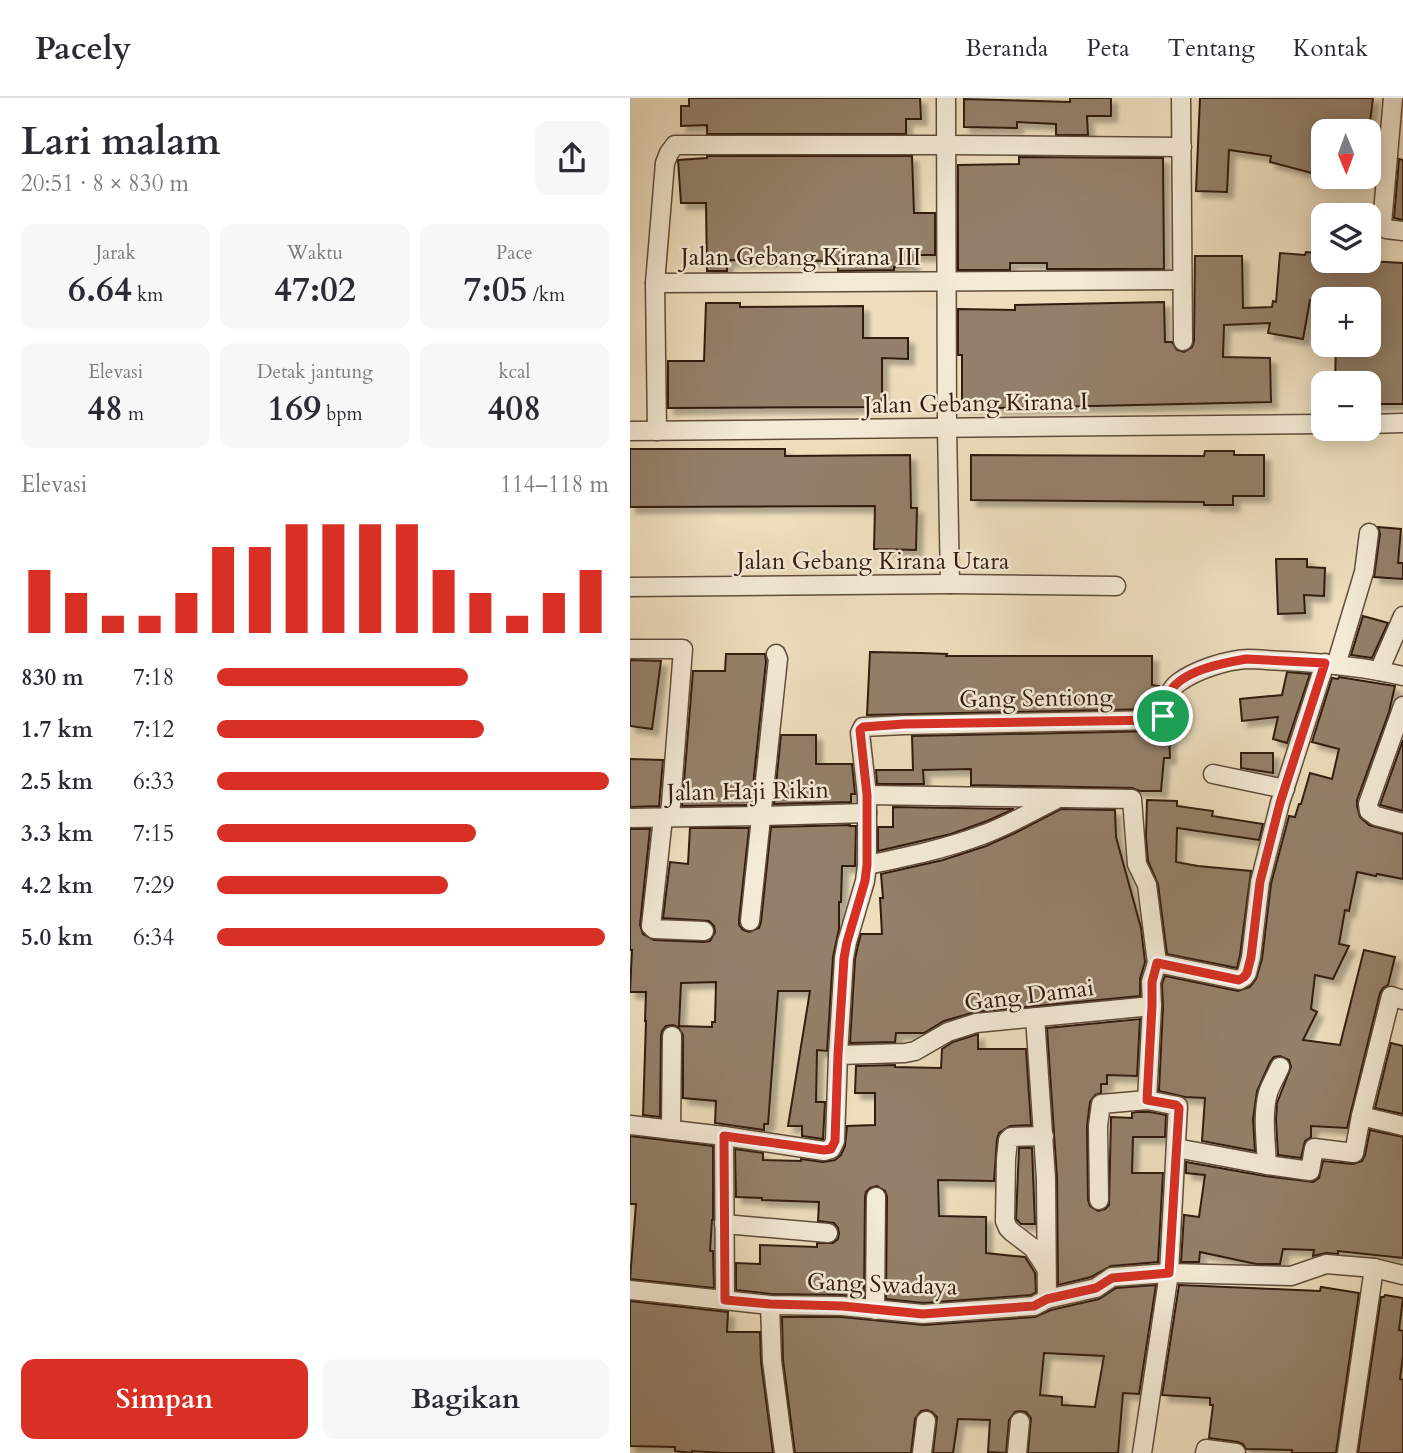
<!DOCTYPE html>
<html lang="id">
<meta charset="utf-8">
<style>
body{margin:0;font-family:Cardo,serif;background:#f7f7f7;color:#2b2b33;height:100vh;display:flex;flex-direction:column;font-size:26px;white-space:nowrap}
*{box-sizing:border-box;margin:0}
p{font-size:23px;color:#7c7c81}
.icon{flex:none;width:38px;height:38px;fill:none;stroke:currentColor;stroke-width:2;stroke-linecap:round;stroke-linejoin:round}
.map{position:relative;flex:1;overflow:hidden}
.drawer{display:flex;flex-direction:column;background:#fff;width:630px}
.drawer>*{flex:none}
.needle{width:46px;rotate:179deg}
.fabs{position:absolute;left:681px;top:21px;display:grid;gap:14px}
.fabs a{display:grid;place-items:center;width:70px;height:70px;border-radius:14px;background:#fff;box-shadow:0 4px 18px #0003;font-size:35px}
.pin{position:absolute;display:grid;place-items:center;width:60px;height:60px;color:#fff;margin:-30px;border:4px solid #fff;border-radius:50%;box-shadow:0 2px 7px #0007}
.round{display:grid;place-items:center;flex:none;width:74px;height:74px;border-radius:14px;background:#f7f7f7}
.head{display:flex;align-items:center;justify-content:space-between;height:119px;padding:0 21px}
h1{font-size:38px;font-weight:700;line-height:52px}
.figures{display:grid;grid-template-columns:repeat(3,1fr);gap:10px;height:119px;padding:7px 21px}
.figures div{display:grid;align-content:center;border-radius:14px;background:#f7f7f7;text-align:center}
.figures b{font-size:35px;font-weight:700}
.figures small{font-size:19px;font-weight:400}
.figures p{font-size:19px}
.chart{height:196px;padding:14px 21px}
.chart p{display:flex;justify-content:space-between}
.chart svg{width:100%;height:126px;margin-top:7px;stroke:#d93025;stroke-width:6}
.action{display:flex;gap:14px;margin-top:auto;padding:14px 21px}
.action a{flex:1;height:80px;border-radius:14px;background:#d93025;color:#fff;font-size:28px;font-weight:700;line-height:80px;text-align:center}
.action a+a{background:#f7f7f7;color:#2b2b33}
ul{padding:0 21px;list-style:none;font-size:23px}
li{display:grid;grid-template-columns:112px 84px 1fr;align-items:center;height:52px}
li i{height:18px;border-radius:9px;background:#d93025}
header{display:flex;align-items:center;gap:42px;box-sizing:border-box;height:98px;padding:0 35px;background:#fff;border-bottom:2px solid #e1e1e2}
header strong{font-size:33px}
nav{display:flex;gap:38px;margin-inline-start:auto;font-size:24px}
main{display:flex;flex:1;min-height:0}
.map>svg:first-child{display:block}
</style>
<header>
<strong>Pacely</strong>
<nav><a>Beranda</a><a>Peta</a><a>Tentang</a><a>Kontak</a></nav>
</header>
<main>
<section class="drawer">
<div class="head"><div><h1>Lari malam</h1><p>20:51 · 8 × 830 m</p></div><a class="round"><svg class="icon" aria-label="share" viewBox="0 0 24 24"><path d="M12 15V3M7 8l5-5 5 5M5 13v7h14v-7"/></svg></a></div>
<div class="figures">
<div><p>Jarak</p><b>6.64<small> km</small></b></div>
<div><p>Waktu</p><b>47:02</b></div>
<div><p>Pace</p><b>7:05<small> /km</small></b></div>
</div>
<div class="figures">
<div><p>Elevasi</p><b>48<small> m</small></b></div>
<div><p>Detak jantung</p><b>169<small> bpm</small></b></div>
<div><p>kcal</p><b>408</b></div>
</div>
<div class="chart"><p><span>Elevasi</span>114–118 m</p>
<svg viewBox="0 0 160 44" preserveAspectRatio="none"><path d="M5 44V22M15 44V30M25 44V38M35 44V38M45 44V30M55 44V14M65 44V14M75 44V6M85 44V6M95 44V6M105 44V6M115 44V22M125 44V30M135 44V38M145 44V30M155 44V22"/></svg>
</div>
<ul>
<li><b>830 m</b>7:18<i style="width:64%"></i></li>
<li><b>1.7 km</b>7:12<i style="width:68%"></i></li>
<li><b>2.5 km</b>6:33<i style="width:100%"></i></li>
<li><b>3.3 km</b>7:15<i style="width:66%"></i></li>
<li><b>4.2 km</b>7:29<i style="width:59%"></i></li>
<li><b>5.0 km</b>6:34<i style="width:99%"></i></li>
</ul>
<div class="action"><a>Simpan</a><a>Bagikan</a></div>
</section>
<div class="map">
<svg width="773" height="1355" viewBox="0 0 773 1355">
<defs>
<filter id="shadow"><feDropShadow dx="6" dy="6" stdDeviation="2" flood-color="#0004"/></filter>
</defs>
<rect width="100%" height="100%" fill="#eedebe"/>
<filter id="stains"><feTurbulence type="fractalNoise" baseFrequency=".00286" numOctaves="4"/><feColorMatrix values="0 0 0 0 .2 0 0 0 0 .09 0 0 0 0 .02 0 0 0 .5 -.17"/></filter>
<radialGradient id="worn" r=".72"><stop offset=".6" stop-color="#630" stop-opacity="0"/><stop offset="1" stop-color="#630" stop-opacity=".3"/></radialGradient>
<!-- building -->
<g fill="#94806a" stroke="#321b0f" stroke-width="2" fill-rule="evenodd" filter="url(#shadow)">
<polygon points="59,0 290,0 291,21 276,21 276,36 77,36 77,27 51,28 51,8 59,8"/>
<polygon points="440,0 481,0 481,18 457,18 458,37 426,37 426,26 387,24 387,30 334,29 334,1 440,4"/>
<polygon points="570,0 743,0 739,33 693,33 693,78 640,64 641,58 599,52 597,94 566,93"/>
<polygon points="77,58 282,58 284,115 305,115 305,157 283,157 283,169 264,169 264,172 208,173 208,163 97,162 97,173 77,173 76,105 51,105 48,62 77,60"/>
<polygon points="389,59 533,60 534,171 417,171 417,165 380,165 380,172 328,172 328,67 389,66"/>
<polygon points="769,61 773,62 773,122 764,120"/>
<polygon points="676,154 693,156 693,163 738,163 773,165 773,306 738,306 738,285 705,285 706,247 738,247 738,201 693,201 693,203 680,202 673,241 638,235 640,225 594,227 593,259 640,260 641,304 368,310 368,308 332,308 332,257 328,257 328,211 385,212 385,207 534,204 535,244 542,244 547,252 554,254 562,249 564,243 565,158 612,158 613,210 642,209 643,203 646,204 650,155 675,157"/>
<polygon points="76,205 110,205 110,209 233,208 233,240 278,240 278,261 252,260 252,309 38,310 38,263 74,263"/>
<polygon points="0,351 155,351 155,358 280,357 281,410 287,410 286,452 244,451 245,408 0,409"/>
<polygon points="575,353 604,353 604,357 634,357 634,398 603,398 603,407 574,407 574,404 341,402 341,357 574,358"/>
<polygon points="748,429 771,431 768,465 773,465 773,481 744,479 750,436"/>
<polygon points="646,461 677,461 677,469 695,470 694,498 674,497 675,515 648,516"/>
<polygon points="733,518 758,525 742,560 721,557"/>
<polygon points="240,554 291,555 317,556 316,558 522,558 522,587 529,588 529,593 523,611 237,617"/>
<polygon points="96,556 135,556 136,563 121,707 52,708 63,573 95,573"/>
<polygon points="0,562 31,563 22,631 0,628"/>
<polygon points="657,574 680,576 657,645 643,641 648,619 612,623 610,601 652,597"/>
<polygon points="709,579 765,588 759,614 727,702 727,708 730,719 739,727 773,736 773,781 747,776 746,778 727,774 719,813 715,812 709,846 719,848 703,881 685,877 681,911 687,914 673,942 710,947 734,852 765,859 758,887 753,890 750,895 717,1030 681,1028 681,1039 675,1043 671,1060 648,1057 646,1022 647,1005 661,969 659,962 650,958 644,959 640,964 627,993 623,1021 625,1053 572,1043 575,1000 555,999 529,993 533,909 532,886 535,878 608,893 620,889 626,881 632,861 641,786 659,718 665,719 669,706 671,706 680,675 702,681 709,651 682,644 702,580 708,581"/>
<polygon points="536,631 539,631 540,660 534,660 531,693 510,693 502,690 341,687 341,671 293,672 294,686 247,686 246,672 283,672 282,638 529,633"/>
<polygon points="151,637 186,637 186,666 222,666 225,696 221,696 221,704 144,706"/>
<polygon points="773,642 773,713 750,707"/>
<polygon points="611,655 643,655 643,675 611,670"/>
<polygon points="0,661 33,662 29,708 0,709"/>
<polygon points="517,702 547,703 547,708 583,713 582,718 633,726 629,742 547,730 546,764 568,768 621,773 610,857 607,870 537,856 528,786 518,763 516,739"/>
<polygon points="263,709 384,711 357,723 321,736 248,753 248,729 263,729"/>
<polygon points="431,711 485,712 486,739 511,830 515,864 510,881 510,898 345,914 314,923 294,935 266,935 265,944 220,945 225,861 228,847 231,836 252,836 250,800 253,800 251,776 313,762 356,748 385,735"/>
<path d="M 220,727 L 220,728 L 226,728 L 225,768 L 212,768 L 211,804 L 209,804 L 209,831 L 203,859 L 197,953 L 187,952 L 186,1004 L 195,1004 L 193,1041 L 172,1038 L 172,1028 L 158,1028 L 180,893 L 148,893 L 138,1026 L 134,1026 L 134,1032 L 85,1025 L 86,1003 L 53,1000 L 53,937 L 48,929 L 43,927 L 36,928 L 32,933 L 31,938 L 30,1019 L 13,1017 L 16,923 L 15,923 L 16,894 L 0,894 L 2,852 L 0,852 L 0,731 L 20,731 L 10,827 L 13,836 L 24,842 L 74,844 L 80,843 L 85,834 L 84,828 L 79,823 L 33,820 L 40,764 L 58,766 L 60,730 L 119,730 L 109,822 L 109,827 L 113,832 L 119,834 L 129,830 L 131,824 L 141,729 ZM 86,884 L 85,924 L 82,924 L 82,929 L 49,928 L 51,885 Z"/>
<polygon points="510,921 507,978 477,977 477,986 471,986 471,995 465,997 460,1004 457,1028 458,1102 460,1108 468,1113 475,1111 479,1107 481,1019 502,1020 502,1015 506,1014 520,1014 536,1017 535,1039 503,1039 502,1075 533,1075 528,1164 481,1168 461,1179 428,1187 427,1080 417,930"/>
<polygon points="348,936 348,951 396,951 401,1027 380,1028 369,1035 367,1041 364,1083 308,1082 309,1118 356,1119 356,1155 395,1159 405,1175 406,1194 401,1197 293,1205 256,1201 257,1099 255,1093 247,1088 240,1090 236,1094 235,1099 234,1199 212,1197 141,1196 106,1192 106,1165 130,1166 130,1147 187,1149 187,1145 203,1145 208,1141 209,1135 208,1130 204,1125 188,1123 189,1104 132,1102 132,1100 106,1099 105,1051 133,1055 133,1062 171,1063 171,1061 193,1064 205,1062 211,1057 215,1048 217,1028 245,1027 245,995 225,995 226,968 265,967 265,969 311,970 312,951 323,944"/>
<polygon points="761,945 773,948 773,1016 745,1010"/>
<polygon points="740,1032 773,1039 773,1160 708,1153 708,1156 696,1155 683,1158 684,1152 653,1151 650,1166 626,1166 570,1154 569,1164 551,1164 554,1117 569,1119 575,1077 556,1075 556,1064 635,1078 683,1084 689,1080 693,1063 723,1066 732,1063 735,1057"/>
<polygon points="0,1038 83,1048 83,1122 82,1122 80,1153 83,1153 84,1190 0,1181 6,1106 0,1106"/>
<polygon points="389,1050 402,1050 405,1126 391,1126 386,1121"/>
<path d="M 526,1187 L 509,1296 L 493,1295 L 488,1355 L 398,1355 L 401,1320 L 396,1314 L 390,1313 L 385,1314 L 379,1322 L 376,1355 L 358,1354 L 360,1322 L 328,1321 L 323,1355 L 303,1355 L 307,1319 L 302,1314 L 297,1312 L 291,1313 L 285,1321 L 281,1355 L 165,1355 L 153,1262 L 152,1219 L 211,1219 L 294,1227 L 405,1219 L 421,1212 L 469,1201 L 486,1190 ZM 414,1255 L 474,1258 L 465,1309 L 432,1307 L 432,1299 L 410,1297 Z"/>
<polygon points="549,1187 690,1193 691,1189 729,1195 706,1355 662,1355 662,1352 616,1351 613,1346 608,1344 579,1340 583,1307 580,1307 580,1300 532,1297"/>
<polygon points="755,1197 773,1200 769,1232 773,1233 773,1257 770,1281 773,1282 773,1355 728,1355 751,1199 754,1199"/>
<polygon points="0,1203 98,1214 97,1234 130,1234 131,1264 143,1355 94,1355 62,1353 62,1355 45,1353 45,1349 0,1348"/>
</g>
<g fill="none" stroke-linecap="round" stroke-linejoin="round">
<!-- minor casing -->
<g stroke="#614c3b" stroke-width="21">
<g id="minor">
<polyline points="316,0 317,330 320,486"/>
<polyline points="551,0 553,243"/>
<polyline points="763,0 752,126 756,131 773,133"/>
<polyline points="25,185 552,182"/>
<polyline points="738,326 773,325"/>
<polyline points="0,333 693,326"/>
<polyline points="27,333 25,185 35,65 39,55 45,47 317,47 552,49"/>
<polyline points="0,489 320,486 486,488"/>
<polyline points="0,551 53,551 40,719"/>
<polyline points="706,567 734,474 739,435"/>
<polyline points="749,573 773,518"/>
<polyline points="773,608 738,706 739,713 746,718 773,725"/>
<polyline points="583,676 655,691"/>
<polyline points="237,697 502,701 507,766 517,787 527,865"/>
<polyline points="0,720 130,718 237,715"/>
<polyline points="33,720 21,828 24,831 74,833"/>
<path d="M 237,767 C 276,759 315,751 352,737 C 377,728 401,714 425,702"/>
<polyline points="120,823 148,561 146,556"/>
<polyline points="773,902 761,898 731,1018 773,1028"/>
<polyline points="405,919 416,1081 417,1201"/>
<path d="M 208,957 L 214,860 L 217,844 L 235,783 L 237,767 L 237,697 L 230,635 L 233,629 L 274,627 L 529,622 C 539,612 535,595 548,585 C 565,572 596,562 618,561 C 631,561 643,563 656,563 C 695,565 734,569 773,578"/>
<polyline points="517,1002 522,908 521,884 527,865 609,882 614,879 617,875 621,859 630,784 650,705 695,565"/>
<polyline points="0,1027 94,1038 194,1053 201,1051 205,1043 208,957 275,955 285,953 318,934 346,925 522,908"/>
<polyline points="41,1032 42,938"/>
<polyline points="94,1038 95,1202"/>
<polyline points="414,1038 381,1039 378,1042 376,1061 375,1123 378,1130 382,1134 403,1150 416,1170"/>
<polyline points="546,1050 637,1067 680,1073 684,1050 724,1055 731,1018"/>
<path d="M 637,1067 C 636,1044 632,1017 638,995 C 641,986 646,978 650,969"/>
<polyline points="469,1102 468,1028 471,1006 517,1002 548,1008 539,1175 512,1355"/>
<polyline points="94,1126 198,1135"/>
<polyline points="0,1192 140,1207 212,1208 293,1216 404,1208 417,1201 466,1190 482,1179 539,1175 661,1178 696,1166 744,1170 773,1177"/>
<polyline points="140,1207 142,1263 154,1355"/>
<polyline points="245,1212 246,1099"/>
<polyline points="292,1355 296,1323"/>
<polyline points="387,1355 390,1324"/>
<polyline points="575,1355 576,1351 606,1355"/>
<polyline points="717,1355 744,1170"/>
</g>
</g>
<!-- minor -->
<use href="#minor" stroke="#f4ead5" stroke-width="18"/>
</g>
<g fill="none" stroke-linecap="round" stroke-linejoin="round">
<!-- route casing -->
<g stroke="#fff" stroke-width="14">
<path id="route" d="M 616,561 L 695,565 L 650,705 L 630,784 L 621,859 L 617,875 L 614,879 L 609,882 L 527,865 L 522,884 L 522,908 L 517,1002 L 546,1007 L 549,1010 L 539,1175 L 482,1180 L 466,1190 L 417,1201 L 404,1208 L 320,1214 L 293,1216 L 212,1208 L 140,1206 L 95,1202 L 94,1038 L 194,1052 L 201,1051 L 205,1043 L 208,957 L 214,860 L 217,844 L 235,783 L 237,767 L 237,697 L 230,632 L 233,629 L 274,626 L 529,622 C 536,614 535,602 541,592 C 555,572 593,565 616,561 Z"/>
</g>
<!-- route -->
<use href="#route" stroke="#d93025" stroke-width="9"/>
</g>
<g text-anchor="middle" stroke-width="5" stroke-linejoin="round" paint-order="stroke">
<!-- street labels -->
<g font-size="24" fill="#321b0f" stroke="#f4ead5">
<text x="171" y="167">Jalan Gebang Kirana III</text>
<text transform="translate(346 305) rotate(-1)" y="8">Jalan Gebang Kirana I</text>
<text x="243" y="471">Jalan Gebang Kirana Utara</text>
<text transform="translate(406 600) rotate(-1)" y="8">Gang Sentiong</text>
<text transform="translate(118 693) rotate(-1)" y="8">Jalan Haji Rikin</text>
<text transform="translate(399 897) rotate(-7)" y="8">Gang Damai</text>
<text transform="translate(252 1186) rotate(2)" y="8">Gang Swadaya</text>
</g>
</g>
<rect width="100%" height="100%" filter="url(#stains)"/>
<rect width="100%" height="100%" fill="url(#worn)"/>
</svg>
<div class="fabs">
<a><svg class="needle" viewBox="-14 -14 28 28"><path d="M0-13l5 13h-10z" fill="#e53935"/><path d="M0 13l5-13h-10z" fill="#7c7c81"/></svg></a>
<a><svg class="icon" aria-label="layers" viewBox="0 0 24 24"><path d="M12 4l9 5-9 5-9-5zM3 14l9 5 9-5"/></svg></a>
<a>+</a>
<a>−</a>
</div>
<div class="pin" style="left:533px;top:618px;background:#1e9e55"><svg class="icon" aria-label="arrive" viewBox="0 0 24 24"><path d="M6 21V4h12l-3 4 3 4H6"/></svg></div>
</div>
</main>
